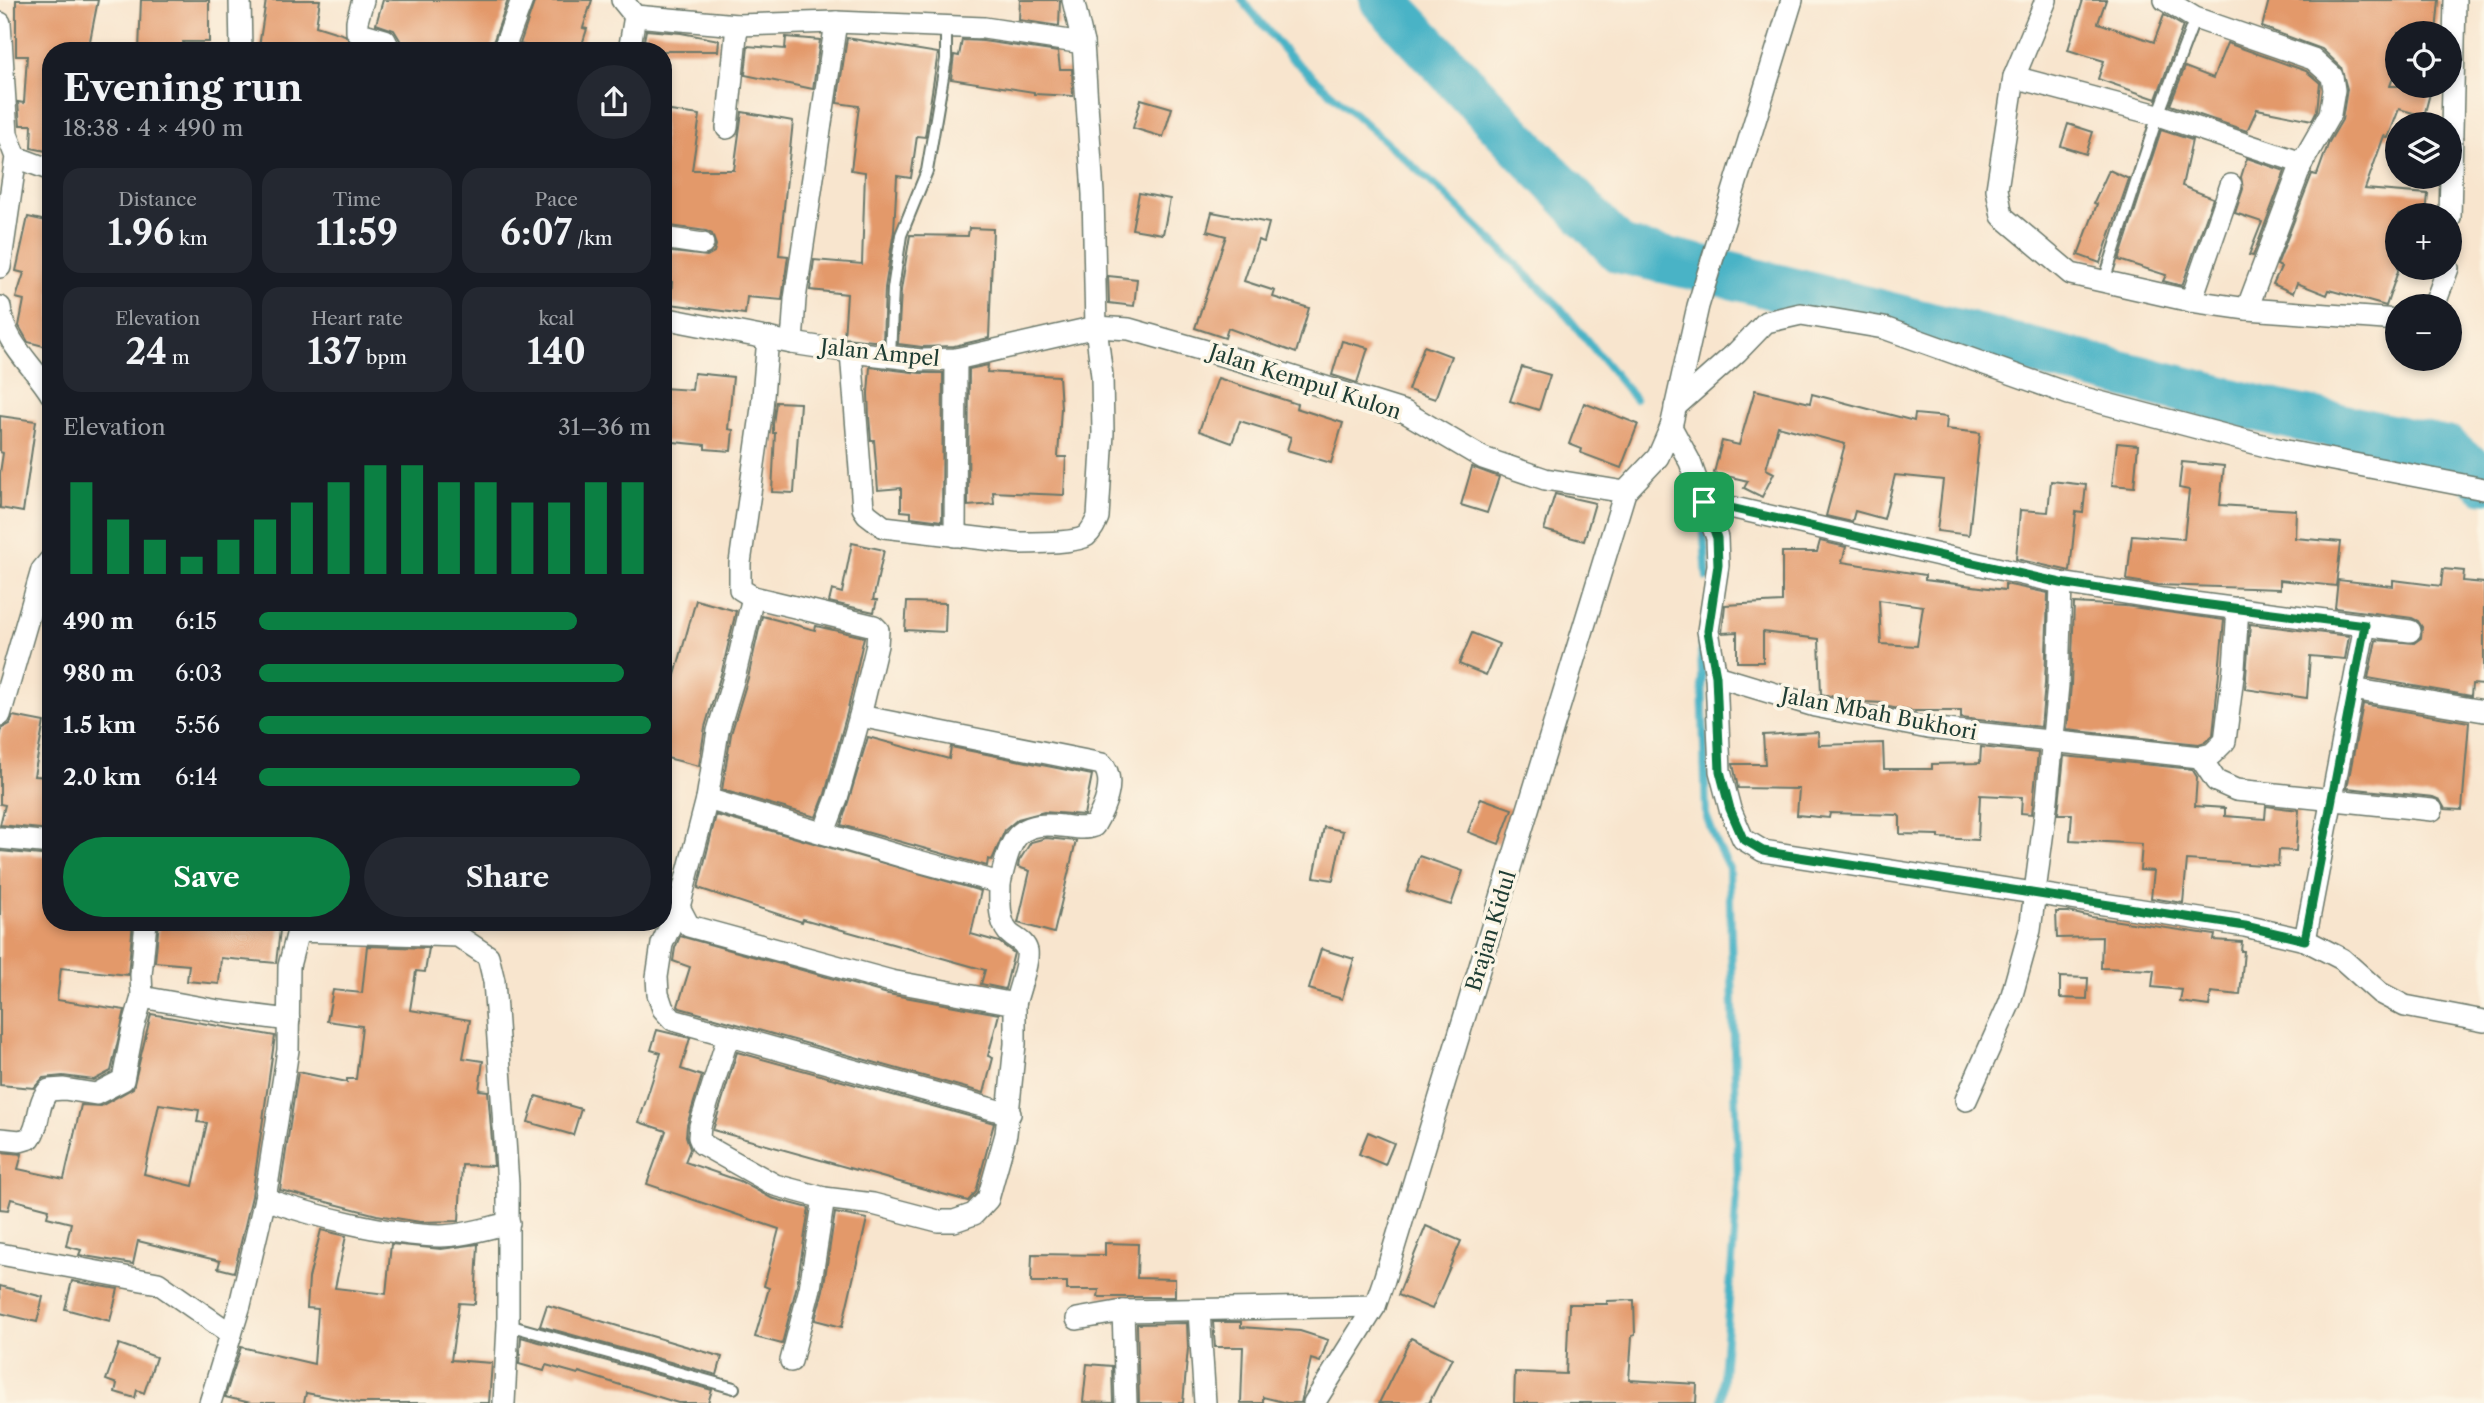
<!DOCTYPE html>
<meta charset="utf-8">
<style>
body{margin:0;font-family:"Libre Caslon Text",serif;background:#242831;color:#f1f3f6;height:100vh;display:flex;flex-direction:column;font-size:26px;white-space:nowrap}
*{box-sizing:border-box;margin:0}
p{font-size:23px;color:#9ea1a6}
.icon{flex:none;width:38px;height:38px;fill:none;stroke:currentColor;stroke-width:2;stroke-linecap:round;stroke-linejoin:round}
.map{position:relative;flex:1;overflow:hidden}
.side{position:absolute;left:42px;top:42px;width:630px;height:889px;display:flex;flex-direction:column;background:#171b24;border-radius:28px;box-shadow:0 4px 10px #0003}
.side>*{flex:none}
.tools{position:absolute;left:2385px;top:21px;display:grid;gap:14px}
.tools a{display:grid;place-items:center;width:77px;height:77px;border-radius:50%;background:#171b24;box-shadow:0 4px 10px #0003;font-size:35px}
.pin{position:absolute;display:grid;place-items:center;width:60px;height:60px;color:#fff;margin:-30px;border-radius:14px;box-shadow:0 4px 10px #0006}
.round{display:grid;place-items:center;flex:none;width:74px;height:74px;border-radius:37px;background:#242831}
.overview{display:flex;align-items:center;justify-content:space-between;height:119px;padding:0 21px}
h1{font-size:38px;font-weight:800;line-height:52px}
.stats{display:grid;grid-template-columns:repeat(3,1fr);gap:10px;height:119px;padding:7px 21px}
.stats div{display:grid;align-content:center;border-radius:18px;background:#242831;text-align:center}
.stats b{font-size:35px;font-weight:800}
.stats small{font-size:19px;font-weight:400}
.stats p{font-size:19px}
.chart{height:196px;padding:14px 21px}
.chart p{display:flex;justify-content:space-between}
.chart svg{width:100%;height:126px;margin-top:7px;stroke:#0b8043;stroke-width:6}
.button{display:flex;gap:14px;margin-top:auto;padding:14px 21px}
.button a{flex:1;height:80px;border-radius:42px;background:#0b8043;color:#fff;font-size:28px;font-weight:800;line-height:80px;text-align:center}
.button a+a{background:#242831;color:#f1f3f6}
ul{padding:0 21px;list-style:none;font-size:23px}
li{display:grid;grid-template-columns:112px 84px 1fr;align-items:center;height:52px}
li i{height:18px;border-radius:9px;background:#0b8043}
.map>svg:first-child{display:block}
</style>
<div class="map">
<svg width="2484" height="1403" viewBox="0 0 2484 1403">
<rect width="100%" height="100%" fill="#fcf5e5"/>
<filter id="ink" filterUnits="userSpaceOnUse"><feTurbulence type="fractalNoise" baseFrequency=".0143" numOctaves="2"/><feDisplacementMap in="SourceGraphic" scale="14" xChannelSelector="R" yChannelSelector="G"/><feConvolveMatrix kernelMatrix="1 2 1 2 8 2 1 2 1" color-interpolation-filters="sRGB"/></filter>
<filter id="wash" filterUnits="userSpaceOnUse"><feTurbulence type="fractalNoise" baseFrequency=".00686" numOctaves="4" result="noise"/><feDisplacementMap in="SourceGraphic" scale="28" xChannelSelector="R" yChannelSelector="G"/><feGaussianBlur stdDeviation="1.57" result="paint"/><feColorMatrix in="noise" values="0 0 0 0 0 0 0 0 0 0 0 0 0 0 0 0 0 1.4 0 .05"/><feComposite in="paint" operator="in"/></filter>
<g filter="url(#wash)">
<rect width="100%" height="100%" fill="#f8e5ce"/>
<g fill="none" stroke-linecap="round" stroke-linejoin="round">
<!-- stream -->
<g stroke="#48b3c6" stroke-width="8">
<polyline points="1242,0 1288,55 1440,190 1558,305 1635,399"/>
<polyline points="1703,521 1707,578"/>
<polyline points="1701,643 1706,815 1717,844 1729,868 1738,1183 1721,1403"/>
</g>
<!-- river -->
<polyline stroke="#48b3c6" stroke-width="47" points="1383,0 1620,250 1713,271 2281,414 2448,450 2484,480"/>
</g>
<g id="blocks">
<!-- building -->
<g fill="#e3996a" fill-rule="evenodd">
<polygon points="16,0 98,0 88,51 51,51 51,152 31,148 32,125 20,125 18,102 24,103 27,56 16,56"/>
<polygon points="141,0 209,0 209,42 183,42 183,51 139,51"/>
<polygon points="266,0 320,0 316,26 345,35 353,44 374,51 288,51 259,47"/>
<polygon points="383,0 508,0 490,51 400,51 400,40 394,30 376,24"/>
<polygon points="535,0 592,0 583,28 587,29 580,51 542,51 520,44"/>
<polygon points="1020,0 1060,0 1059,26 1019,20"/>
<polygon points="2083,0 2106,0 2098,23 2154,42 2164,15 2183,26 2156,99 2098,79 2104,61 2068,50"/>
<polygon points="2269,0 2439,0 2436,33 2398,33 2398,64 2390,86 2432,86 2424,116 2399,109 2388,138 2384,136 2365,189 2428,194 2426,215 2398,215 2398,271 2386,306 2329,290 2327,295 2297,283 2293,293 2273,284 2281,267 2277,265 2312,174 2317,175 2329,142 2342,120 2347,89 2341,67 2322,49 2262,27"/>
<polygon points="646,30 681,33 719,40 718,51 642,51"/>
<polygon points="786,37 820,40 813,89 745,75 748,46 785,49"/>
<polygon points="847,38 938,53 925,137 917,136 911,178 897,176 894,231 885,288 883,342 844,338 847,294 810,290 814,260 862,264 865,172 851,170 859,106 837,103"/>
<polygon points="962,40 983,41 1058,52 1060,69 1072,69 1073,96 1034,94 1034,92 951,79 954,55 959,56"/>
<polygon points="2227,43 2306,71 2320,83 2317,110 2312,120 2257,109 2247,131 2170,105 2185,67 2213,78"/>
<polygon points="1141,99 1172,108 1163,137 1133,128"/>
<polygon points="663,110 700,115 692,170 734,170 742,112 793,121 779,255 788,256 782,300 747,297 745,314 670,304 672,282 663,281 663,251 707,256 714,252 716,245 712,234 706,231 663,225"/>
<polygon points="2068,124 2093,132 2086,154 2061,146"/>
<polygon points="2161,130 2192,140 2182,186 2213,198 2182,286 2163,281 2166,275 2119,260"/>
<polygon points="2247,158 2285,171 2253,256 2249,255 2262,222 2235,213 2243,189 2241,177"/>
<polygon points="2109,170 2129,179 2100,263 2078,255 2097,204 2094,203"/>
<polygon points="1139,193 1170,199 1163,234 1132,229"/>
<polygon points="1212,212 1269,223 1264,242 1258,240 1244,281 1275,291 1273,297 1309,308 1296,353 1228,328 1225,338 1195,328 1226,236 1207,231"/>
<polygon points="28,217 51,222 51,348 28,342 19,326 24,300 16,298 24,273 16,271"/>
<polygon points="969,228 993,229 989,338 954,346 922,347 898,344 901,290 910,235 968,236"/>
<polygon points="1108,276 1137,279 1134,306 1109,303"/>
<polygon points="1342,341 1368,348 1357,383 1332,375"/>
<polygon points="1424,346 1451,356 1435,399 1408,390"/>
<polygon points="988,365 987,372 1059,376 1061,408 1058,457 1066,457 1064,495 993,492 994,504 968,506 969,369"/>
<polygon points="870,367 920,373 943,373 942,521 911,517 911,512 901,511 901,488 878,490 874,440 871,440 869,417 868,393"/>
<polygon points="1522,367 1550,375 1539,410 1510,401"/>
<polygon points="694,373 733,377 728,429 733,430 731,451 705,449 705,445 663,441 663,388 692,390"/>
<polygon points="1218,378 1297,404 1296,408 1343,423 1331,463 1287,450 1291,437 1240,421 1232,443 1199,431"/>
<polygon points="1755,390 1810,403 1812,394 1914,421 1915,414 1947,417 1946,429 1980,433 1969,535 1937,531 1943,480 1895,475 1884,519 1855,511 1852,522 1826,516 1845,444 1778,426 1766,469 1774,473 1762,497 1744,488 1748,481 1714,473 1722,441 1739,445"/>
<polygon points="776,402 800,403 794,493 772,492 775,433 773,433 773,424"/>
<polygon points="1584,403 1638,424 1621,468 1581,453 1582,449 1569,444"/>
<polygon points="0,416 36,421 23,512 0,508 0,473 3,453 0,452"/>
<polygon points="2117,443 2138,445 2134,487 2112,485"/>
<polygon points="2182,462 2224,466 2220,505 2296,510 2295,538 2341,542 2336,586 2280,580 2280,589 2158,585 2127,580 2132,535 2184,539 2189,490 2179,488"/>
<polygon points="1472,467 1499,477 1487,513 1461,505"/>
<polygon points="2051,481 2086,485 2083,513 2076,512 2070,571 2016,559 2020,510 2048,512"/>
<polygon points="1555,494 1595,503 1584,541 1544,530"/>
<path d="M 1820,541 L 1846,547 L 1842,562 L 1925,575 L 1925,580 L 2005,590 L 2005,584 L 2048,593 L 2045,684 L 2041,727 L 1961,718 L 1961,711 L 1910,711 L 1883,706 L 1884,703 L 1862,702 L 1821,694 L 1819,639 L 1763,632 L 1763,662 L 1737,662 L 1737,632 L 1722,633 L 1725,605 L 1782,602 L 1782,552 L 1817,552 ZM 1879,600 L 1923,606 L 1917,646 L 1881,644 Z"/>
<polygon points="852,543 884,550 873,600 877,600 874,612 829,602 832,590 842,593"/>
<polygon points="2443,569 2464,571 2463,581 2484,583 2484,685 2472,684 2471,696 2368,678 2376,640 2414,643 2421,638 2422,627 2418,621 2412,618 2335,608 2338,580 2393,586 2393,580 2441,586"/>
<polygon points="696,600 736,611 722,671 705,727 699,766 663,757 663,718"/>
<polygon points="907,602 946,603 945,632 905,630"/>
<polygon points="2074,603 2125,606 2224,620 2213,735 2205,742 2199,744 2067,730 2071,685"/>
<polygon points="762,616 815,630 816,626 864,637 847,713 825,794 816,817 722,790 731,734 748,678"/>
<polygon points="2250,624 2349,636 2345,659 2310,656 2307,698 2245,689"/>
<polygon points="1472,633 1499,644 1486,675 1459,664"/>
<polygon points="2363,704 2469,722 2462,810 2445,809 2440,800 2433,797 2347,788"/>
<polygon points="13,716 44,722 34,776 51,777 51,830 0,825 5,805 0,804 0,737 2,728 10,724"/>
<polygon points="1818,732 1819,745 1883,743 1884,769 1932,769 1932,764 1980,763 1981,747 2038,753 2032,814 2021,813 2022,797 1980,795 1978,840 1939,838 1939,835 1900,834 1900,817 1898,815 1830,813 1829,818 1797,815 1799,789 1738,788 1733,764 1765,764 1763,735"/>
<polygon points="868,737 949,759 951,747 1092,775 1084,815 1044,812 1018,819 1005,830 992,860 988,859 987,866 841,825"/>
<polygon points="2064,756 2192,769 2197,777 2195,806 2225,808 2225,816 2265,819 2266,806 2299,810 2296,851 2279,850 2278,866 2187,860 2183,903 2151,898 2154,871 2140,870 2142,844 2070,840 2072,814 2058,814"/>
<polygon points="1481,798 1512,809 1499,844 1468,832"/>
<polygon points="716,815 981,891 971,934 999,942 1014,953 1005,989 981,984 985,970 803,919 802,922 698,888"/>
<polygon points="1324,827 1343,831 1333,880 1314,877"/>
<polygon points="1046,838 1076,841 1054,933 1018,923 1030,871 1018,867 1019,861 1031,842"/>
<polygon points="0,851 51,856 51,922 133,922 128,975 61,968 57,1000 125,1010 111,1071 94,1080 63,1076 43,1078 34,1088 0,1085"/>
<polygon points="1419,856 1463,871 1451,905 1407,891"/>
<polygon points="2056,912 2069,912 2091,917 2215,935 2214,940 2242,942 2241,951 2244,951 2240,995 2211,992 2209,1006 2180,1002 2182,990 2152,987 2154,970 2101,968 2102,937 2057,938"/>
<polygon points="159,922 281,922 276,963 221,958 219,984 187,981 189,965 155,962"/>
<polygon points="680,936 888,994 999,1014 988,1056 993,1058 984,1093 680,1008 678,1006 690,967 673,961 675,948"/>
<polygon points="367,946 429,948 425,972 416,971 410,1010 470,1020 463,1058 483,1061 479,1090 488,1091 494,1166 462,1165 459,1221 420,1222 377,1215 280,1190 298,1072 347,1082 347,1079 356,1079 362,1026 327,1021 333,990 362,993"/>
<polygon points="1321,949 1354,959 1342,999 1309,989"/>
<polygon points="2060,977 2088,978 2087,999 2060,998"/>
<path d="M 151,1014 L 275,1036 L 252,1196 L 234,1272 L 218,1268 L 220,1261 L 138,1241 L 133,1264 L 79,1255 L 81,1250 L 66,1246 L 71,1223 L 47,1217 L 49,1209 L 11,1199 L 8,1210 L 0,1209 L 0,1152 L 22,1154 L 18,1169 L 64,1179 L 81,1105 L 101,1106 L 133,1088 ZM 159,1104 L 199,1110 L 197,1122 L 207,1123 L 193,1186 L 144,1174 Z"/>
<polygon points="657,1030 690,1038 681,1069 702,1076 687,1125 686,1136 690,1149 685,1162 740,1181 771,1198 809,1208 797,1285 782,1344 755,1337 769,1288 764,1286 779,1229 647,1184 666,1131 639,1122 661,1053 651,1050"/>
<polygon points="737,1052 994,1123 976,1192 968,1201 713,1130"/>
<polygon points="536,1096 581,1109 573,1135 528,1122"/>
<polygon points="1368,1132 1394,1143 1385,1165 1359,1154"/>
<polygon points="835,1213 867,1219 842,1327 815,1320 823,1290"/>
<polygon points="1426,1226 1461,1241 1432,1309 1398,1295"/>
<polygon points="321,1230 346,1236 335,1288 386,1294 391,1244 441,1249 478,1244 475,1304 459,1303 451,1360 492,1363 489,1403 359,1403 306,1393 304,1403 251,1403 225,1397 241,1347 314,1364 318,1309 307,1308 309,1278"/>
<polygon points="1105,1243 1138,1244 1137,1278 1175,1279 1175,1297 1098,1297 1099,1290 1067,1290 1067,1282 1031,1282 1032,1254 1105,1255"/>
<polygon points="72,1281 118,1289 110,1321 65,1309"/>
<polygon points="0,1286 43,1297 37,1322 0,1313"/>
<polygon points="1634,1300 1635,1335 1632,1336 1629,1380 1697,1384 1696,1403 1514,1403 1515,1372 1566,1374 1569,1304 1607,1304 1607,1301"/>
<polygon points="547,1305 722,1357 717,1375 540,1326"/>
<polygon points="1213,1322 1241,1322 1241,1327 1300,1331 1328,1340 1320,1362 1311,1359 1301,1403 1287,1403 1263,1397 1263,1403 1241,1403 1243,1347 1215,1347"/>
<polygon points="1187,1323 1188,1348 1183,1403 1139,1403 1137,1324"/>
<polygon points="521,1337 712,1390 708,1403 678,1403 579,1372 578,1374 546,1365 544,1371 519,1364"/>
<polygon points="1411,1338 1452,1358 1429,1403 1379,1403"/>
<polygon points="119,1344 156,1357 144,1393 137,1390 135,1398 115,1392 117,1384 106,1380"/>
<polygon points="1087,1364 1112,1366 1113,1403 1083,1402"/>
</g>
</g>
</g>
<g filter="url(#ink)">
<use href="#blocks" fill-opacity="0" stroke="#6b786a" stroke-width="2"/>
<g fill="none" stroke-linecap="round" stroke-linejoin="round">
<!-- service casing -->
<g stroke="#6b786a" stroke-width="14">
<g id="service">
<polyline points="2104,281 2158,115 2195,18"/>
<polyline points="890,356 893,289 901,235 927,171 946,59 946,27"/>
<polyline points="508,1325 734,1388"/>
</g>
</g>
<!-- minor casing -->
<g stroke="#6b786a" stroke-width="24">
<g id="minor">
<polyline points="240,0 241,51"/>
<polyline points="363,0 357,21 357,32 385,40 388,46 387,51"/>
<path d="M 622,0 L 635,16 L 737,25 L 836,22 L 984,28 L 1083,43 L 1093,194 L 1096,327 L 1102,376 L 1103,433 L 1098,517 C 1095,524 1092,531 1086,536 C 1076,543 1033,543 1019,543 L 884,527 L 867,514 L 863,508 L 851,352"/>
<polyline points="1073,0 1083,43"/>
<polyline points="2046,0 2014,77 1997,189 2002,216 2071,274 2191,301 2247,309 2398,320"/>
<polyline points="2165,0 2195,18 2313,59 2332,76 2334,90 2330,114 2302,163 2247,309"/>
<polyline points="0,23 7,134 16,157 0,267"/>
<polyline points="503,51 522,0"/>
<polyline points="629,51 635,16"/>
<polyline points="2014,77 2158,115 2302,163"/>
<polyline points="727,128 737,25"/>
<polyline points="16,157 51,170"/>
<polyline points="2450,218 2455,0"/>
<polyline points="663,238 703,244"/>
<polyline points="2191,301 2231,185"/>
<polyline points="2430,306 2436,301 2448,268"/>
<path d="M 0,307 C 3,342 34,366 51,394"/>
<polyline points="663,318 792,343 851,352 921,360 956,359 1096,327 1129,329 1245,362 1405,412 1483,458 1545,479 1625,492"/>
<polyline points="768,338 762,408 740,563 740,589 753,597 874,626 878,630 877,645 860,716"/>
<polyline points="792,343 795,299 836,22"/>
<polyline points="1675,407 1737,352 1766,322 1801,314 1884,328 2069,394 2281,450 2484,489"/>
<polyline points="1671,427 1690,462 1717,538 1718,565 1708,631 1716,676 1815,706 1928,728 2200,757 2212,754 2225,741 2234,668 2238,608"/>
<polyline points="1704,501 2061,583 2163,599 2410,631"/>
<polyline points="955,536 956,359"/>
<polyline points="753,597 735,674 718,731 707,799 679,907 662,944 657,977 658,994 663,1009 673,1020 1010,1114"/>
<polyline points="1716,676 1720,771 1730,809 1743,839 1763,851 2245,926 2305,940 2342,959 2380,993 2405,1006 2484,1021"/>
<polyline points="2352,689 2484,711"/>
<polyline points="0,715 42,570 51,559"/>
<polyline points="2200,757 2216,781 2236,790 2432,810"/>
<path d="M 707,799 L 907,858 L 1000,883 C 1000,898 998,920 1008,932 C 1014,939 1024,940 1027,951 C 1029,962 1018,992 1015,1004"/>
<path d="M 824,832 L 837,798 L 860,716 L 1102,764 C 1117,780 1104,809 1094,826 C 1084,830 1073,827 1062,826 C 1013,819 1010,844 1000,883"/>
<polyline points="0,838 51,843"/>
<polyline points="679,907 689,926 891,981 1015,1004 1015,1044 1006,1134 988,1199 974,1214 954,1221 938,1221 873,1204 824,1198 775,1185 702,1144 699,1137 700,1126 728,1037"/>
<polyline points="2305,940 2365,625"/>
<polyline points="142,997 141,975 146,922"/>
<polyline points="1966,1100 2010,1002 2030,930 2047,800 2058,685 2061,583"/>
<path d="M 0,1139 L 20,1141 L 30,1138 C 41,1124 36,1103 49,1090 L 64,1089 L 96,1094 L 123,1080 L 133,1028 L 142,997 L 219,1011 L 289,1020"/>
<path d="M 265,1199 C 315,1216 387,1235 440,1236 C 463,1236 487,1228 509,1223"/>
<polyline points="0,1254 158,1283 231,1334"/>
<polyline points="1123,1311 1126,1403"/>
<polyline points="1199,1311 1205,1403"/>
<polyline points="1077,1319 1123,1311 1375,1306"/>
<polyline points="791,1361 810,1288 824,1198"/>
<polyline points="210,1403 240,1305 265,1199 288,1050 289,966 298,931 458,936 488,956 494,981 508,1184 508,1325 504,1403"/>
<polyline points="1314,1403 1375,1306 1384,1280 1625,492 1658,457 1671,427 1698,306 1792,0"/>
</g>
</g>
<!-- service -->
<use href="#service" stroke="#fff" stroke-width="10"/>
<!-- minor -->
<use href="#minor" stroke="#fff" stroke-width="21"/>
</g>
</g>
<g fill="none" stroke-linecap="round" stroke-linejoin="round" filter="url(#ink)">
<!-- route casing -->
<g stroke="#fff" stroke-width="14">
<polygon id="route" points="1704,502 2061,583 2163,599 2365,625 2305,940 2245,926 1786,855 1763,851 1743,839 1730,809 1720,771 1716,676 1708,631 1718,565 1717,538"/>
</g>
<!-- route -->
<use href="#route" stroke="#0b8043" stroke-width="9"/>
</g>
<g text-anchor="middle" stroke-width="7" stroke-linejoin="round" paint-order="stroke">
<!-- street labels -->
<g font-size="21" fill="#1f3d34" stroke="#fcf5e5">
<text transform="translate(880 353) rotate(6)" y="7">Jalan Ampel</text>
<text transform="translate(1305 382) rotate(18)" y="7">Jalan Kempul Kulon</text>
<text transform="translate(1879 714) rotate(11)" y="7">Jalan Mbah Bukhori</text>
<text transform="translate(1491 931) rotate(-73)" y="7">Brajan Kidul</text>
</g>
</g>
</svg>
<div class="tools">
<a><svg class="icon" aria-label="locate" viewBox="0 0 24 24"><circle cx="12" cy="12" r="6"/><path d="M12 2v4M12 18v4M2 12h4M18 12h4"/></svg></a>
<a><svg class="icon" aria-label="layers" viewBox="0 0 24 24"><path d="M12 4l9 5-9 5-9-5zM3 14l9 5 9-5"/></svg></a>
<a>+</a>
<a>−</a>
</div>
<div class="pin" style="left:1704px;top:502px;background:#1e9e55"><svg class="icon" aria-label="arrive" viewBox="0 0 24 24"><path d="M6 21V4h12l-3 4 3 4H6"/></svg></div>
<section class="side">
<div class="overview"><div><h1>Evening run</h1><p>18:38 · 4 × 490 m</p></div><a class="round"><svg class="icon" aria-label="share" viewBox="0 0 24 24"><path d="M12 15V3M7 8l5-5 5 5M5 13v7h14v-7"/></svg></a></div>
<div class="stats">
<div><p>Distance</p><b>1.96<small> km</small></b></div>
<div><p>Time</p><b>11:59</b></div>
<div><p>Pace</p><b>6:07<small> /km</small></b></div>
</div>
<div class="stats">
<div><p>Elevation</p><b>24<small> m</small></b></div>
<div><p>Heart rate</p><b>137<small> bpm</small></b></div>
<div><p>kcal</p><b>140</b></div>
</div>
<div class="chart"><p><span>Elevation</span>31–36 m</p>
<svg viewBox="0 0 160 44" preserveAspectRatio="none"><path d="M5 44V12M15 44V25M25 44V32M35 44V38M45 44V32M55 44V25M65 44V19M75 44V12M85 44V6M95 44V6M105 44V12M115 44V12M125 44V19M135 44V19M145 44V12M155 44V12"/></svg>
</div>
<ul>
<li><b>490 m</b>6:15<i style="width:81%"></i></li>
<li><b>980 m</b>6:03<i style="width:93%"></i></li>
<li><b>1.5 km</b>5:56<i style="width:100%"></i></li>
<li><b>2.0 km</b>6:14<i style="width:82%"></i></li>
</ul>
<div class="button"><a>Save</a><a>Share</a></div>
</section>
</div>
